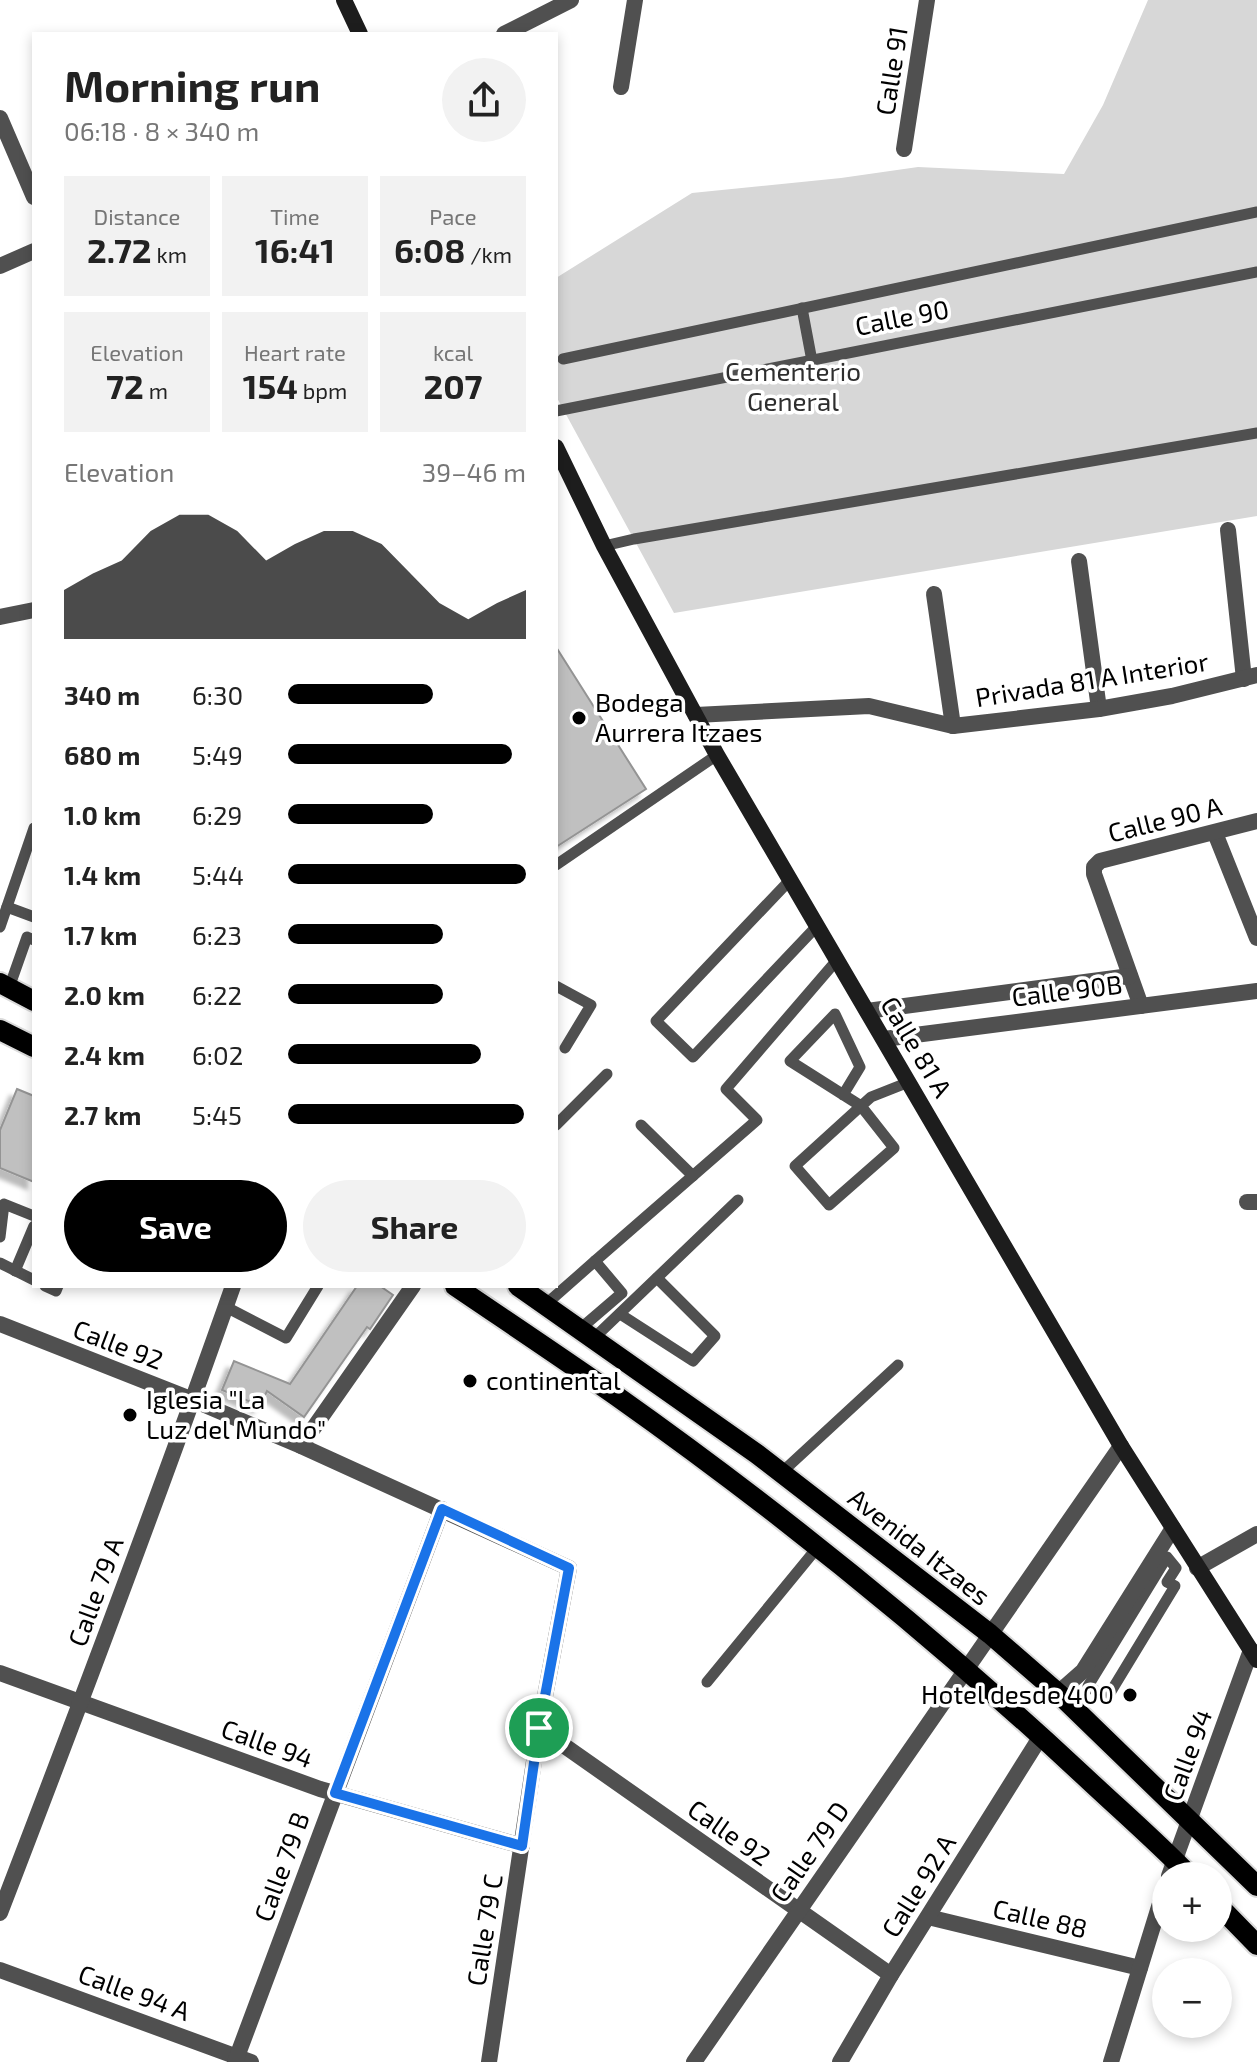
<!DOCTYPE html>
<meta charset="utf-8">
<style>
body{margin:0;font-family:"Exo 2",sans-serif;background:#f2f2f2;color:#222;height:100vh;display:flex;flex-direction:column;font-size:30px;white-space:nowrap}
*{box-sizing:border-box;margin:0}
p{font-size:26px;color:#767676}
.icon{flex:none;width:44px;height:44px;fill:none;stroke:currentColor;stroke-width:2;stroke-linecap:round;stroke-linejoin:round}
.map{position:relative;flex:1;overflow:hidden}
.drawer{position:absolute;left:32px;top:32px;width:526px;height:1256px;display:flex;flex-direction:column;background:#fff;border-radius:0px;box-shadow:0 4px 12px #0003}
.drawer>*{flex:none}
.buttons{position:absolute;left:1152px;top:1862px;display:grid;gap:16px}
.buttons a{display:grid;place-items:center;width:80px;height:80px;border-radius:50%;background:#fff;box-shadow:0 4px 12px #0003;font-size:40px}
.pin{position:absolute;display:grid;place-items:center;width:68px;height:68px;color:#fff;margin:-34px;border:4px solid #fff;border-radius:50%;box-shadow:0 2px 8px #0007}
.round{display:grid;place-items:center;flex:none;width:84px;height:84px;border-radius:42px;background:#f2f2f2}
.summary{display:flex;align-items:center;justify-content:space-between;height:136px;padding:0 32px}
h1{font-size:44px;font-weight:700;line-height:60px}
.metrics{display:grid;grid-template-columns:repeat(3,1fr);gap:12px;height:136px;padding:8px 32px}
.metrics div{display:grid;align-content:center;border-radius:0px;background:#f2f2f2;text-align:center}
.metrics b{font-size:34px;font-weight:700}
.metrics small{font-size:22px;font-weight:400}
.metrics p{font-size:22px}
.chart{height:224px;padding:16px 32px}
.chart p{display:flex;justify-content:space-between}
.chart svg{width:100%;height:144px;margin-top:8px;fill:#000;opacity:.7}
.button{display:flex;gap:16px;margin-top:auto;padding:16px 32px}
.button a{flex:1;height:92px;border-radius:48px;background:#000;color:#fff;font-size:32px;font-weight:700;line-height:92px;text-align:center}
.button a+a{background:#f2f2f2;color:#222}
ul{padding:0 32px;list-style:none;font-size:26px}
li{display:grid;grid-template-columns:128px 96px 1fr;align-items:center;height:60px}
li i{height:20px;border-radius:10px;background:#000}
.map>svg:first-child{display:block}
</style>
<div class="map">
<svg width="1257" height="2062" viewBox="0 0 1257 2062">
<defs>
<filter id="shadow"><feDropShadow dx="-7" dy="7" stdDeviation="2" flood-color="#0004"/></filter>
</defs>
<rect width="100%" height="100%" fill="#fff"/>
<!-- green -->
<polygon fill="#d7d7d7" points="1148,0 1257,0 1257,516 674,613 556,396 556,278 692,193 841,178 918,167 1064,174 1103,105"/>
<!-- building -->
<g fill="#c0c0c0" stroke="#949494" stroke-width="2" filter="url(#shadow)">
<polygon points="556,647 646,789 556,847"/>
<polygon points="17,1089 34,1096 34,1182 0,1168 0,1130"/>
<polygon points="357,1286 380,1286 393,1295 370,1329 367,1327 304,1417 267,1391 260,1406 222,1390 234,1361 290,1384"/>
</g>
<g fill="none" stroke-linecap="round" stroke-linejoin="round">
<!-- primary casing -->
<g stroke="#dbdbdb" stroke-width="24">
<g id="primary">
<polyline points="0,983 34,1001"/>
<polyline points="0,1030 34,1047"/>
<path d="M 455,1286 C 508,1322 562,1358 615,1395 C 779,1511 937,1639 1084,1776 C 1119,1809 1156,1841 1190,1876"/>
<polyline points="518,1286 757,1454 990,1634 1058,1693 1257,1886"/>
<polyline points="1218,1905 1257,1945"/>
</g>
</g>
<!-- lane -->
<g stroke="#505050" stroke-width="11">
<polyline points="802,308 812,361"/>
<polyline points="563,359 1257,212"/>
<polyline points="556,411 1257,272"/>
<polyline points="604,546 634,539 1257,433"/>
<polyline points="556,865 717,755"/>
<polyline points="790,880 656,1021 693,1057 817,926"/>
<polyline points="7,907 34,917"/>
<polyline points="0,927 34,828"/>
<polyline points="556,986 591,1005 565,1048"/>
<polyline points="9,988 27,937 34,940"/>
<polyline points="843,1095 860,1067 835,1014 790,1061 861,1106 894,1148 829,1205 795,1166 861,1106 871,1097 909,1082"/>
<polyline points="556,1125 607,1074"/>
<polyline points="641,1125 693,1176"/>
<polyline points="0,1237 4,1204 34,1216"/>
<polyline points="595,1261 757,1120 726,1089 837,960"/>
<polyline points="0,1263 34,1280"/>
<polyline points="15,1271 34,1226"/>
<polyline points="45,1286 56,1291 58,1286"/>
<polyline points="545,1305 595,1261 622,1293 580,1329"/>
<polyline points="226,1307 286,1338 318,1286"/>
<polyline points="620,1314 693,1361 715,1336 657,1278"/>
<polyline points="593,1339 738,1200"/>
<polyline points="781,1473 898,1365"/>
<polygon points="1167,1557 1176,1568 1167,1582 1175,1586 1107,1698 1088,1686"/>
<polyline points="707,1682 817,1548"/>
</g>
<!-- street -->
<g stroke="#505050" stroke-width="16">
<polyline points="504,34 571,0"/>
<polyline points="621,87 635,0"/>
<polyline points="0,118 34,197"/>
<polyline points="904,149 927,0"/>
<polyline points="0,266 34,251"/>
<polyline points="1228,530 1244,679"/>
<polyline points="1079,561 1099,709"/>
<polyline points="934,594 953,726"/>
<polyline points="0,617 34,610"/>
<polyline points="696,715 869,706 953,726 1099,709 1172,696 1257,675"/>
<polyline points="1215,833 1257,938"/>
<polyline points="1141,1006 1094,874 1094,867 1100,861 1257,821"/>
<polyline points="867,1011 1130,976"/>
<polyline points="884,1039 1257,991"/>
<polyline points="1247,1202 1257,1202"/>
<polyline points="0,1324 193,1400 301,1446 569,1568 539,1728 489,2062"/>
<polyline points="301,1446 413,1286"/>
<polyline points="1197,1568 1257,1534"/>
<polyline points="0,1673 320,1789 522,1846"/>
<polyline points="1058,1693 1083,1671 1173,1528"/>
<polyline points="539,1728 891,1975"/>
<polyline points="1169,1876 1251,1650"/>
<path d="M 0,1913 C 80,1705 159,1497 233,1286"/>
<polyline points="928,1917 1140,1968"/>
<polyline points="0,1970 251,2062"/>
<polyline points="235,2062 442,1509"/>
<polyline points="694,2062 1121,1446"/>
<polyline points="840,2062 891,1975 1041,1736"/>
<polyline points="1111,2062 1166,1884"/>
</g>
<!-- secondary -->
<g stroke="#1d1d1d" stroke-width="16">
<polyline points="344,0 360,34"/>
<polyline points="556,447 604,546 717,755 1121,1446 1257,1660"/>
</g>
<!-- primary -->
<use href="#primary" stroke="#000" stroke-width="20"/>
</g>
<g fill="none" stroke-linecap="round" stroke-linejoin="round">
<!-- route casing -->
<g stroke="#fff" stroke-width="16">
<polygon id="route" points="442,1509 569,1568 539,1728 522,1846 335,1793"/>
</g>
<!-- route -->
<use href="#route" stroke="#1a73e8" stroke-width="10"/>
</g>
<!-- markers -->
<g fill="#000" stroke="#fff" stroke-width="3">
<circle cx="579" cy="718" r="8"/>
<circle cx="470" cy="1381" r="8"/>
<circle cx="130" cy="1415" r="8"/>
<circle cx="1130" cy="1695" r="8"/>
</g>
<g text-anchor="middle" stroke-width="7" stroke-linejoin="round" paint-order="stroke">
<!-- street labels -->
<g font-size="26" fill="#000" stroke="#fff">
<text transform="translate(892 71) rotate(-81)" y="9">Calle 91</text>
<text transform="translate(902 318) rotate(-11)" y="9">Calle 90</text>
<text transform="translate(1092 680) rotate(-9)" y="9">Privada 81 A Interior</text>
<text transform="translate(1165 820) rotate(-14)" y="9">Calle 90 A</text>
<text transform="translate(1067 991) rotate(-7)" y="9">Calle 90B</text>
<text transform="translate(916 1047) rotate(59)" y="9">Calle 81 A</text>
<text transform="translate(118 1345) rotate(21)" y="9">Calle 92</text>
<text transform="translate(919 1547) rotate(38)" y="9">Avenida Itzaes</text>
<text transform="translate(96 1592) rotate(-70)" y="9">Calle 79 A</text>
<text transform="translate(267 1744) rotate(20)" y="9">Calle 94</text>
<text transform="translate(1188 1755) rotate(-70)" y="9">Calle 94</text>
<text transform="translate(729 1833) rotate(35)" y="9">Calle 92</text>
<text transform="translate(810 1852) rotate(-55)" y="9">Calle 79 D</text>
<text transform="translate(282 1867) rotate(-70)" y="9">Calle 79 B</text>
<text transform="translate(919 1886) rotate(-58)" y="9">Calle 92 A</text>
<text transform="translate(1040 1919) rotate(13)" y="9">Calle 88</text>
<text transform="translate(485 1930) rotate(-81)" y="9">Calle 79 C</text>
<text transform="translate(134 1993) rotate(20)" y="9">Calle 94 A</text>
</g>
<!-- park labels -->
<g font-size="26" fill="#2e2e2e" stroke="#fff">
<text x="793" y="381">Cementerio<tspan x="793" dy="30">General</tspan></text>
</g>
<!-- poi labels -->
<g font-size="26" fill="#000" stroke="#fff" text-anchor="start">
<text x="595" y="712">Bodega<tspan x="595" dy="30">Aurrera Itzaes</tspan></text>
<text x="486" y="1390">continental</text>
<text x="146" y="1409">Iglesia "La<tspan x="146" dy="30">Luz del Mundo"</tspan></text>
<text x="1114" y="1704" text-anchor="end">Hotel desde 400</text>
</g>
</g>
</svg>
<div class="buttons">
<a>+</a>
<a>−</a>
</div>
<div class="pin" style="left:539px;top:1728px;background:#1e9e55"><svg class="icon" aria-label="arrive" viewBox="0 0 24 24"><path d="M6 21V4h12l-3 4 3 4H6"/></svg></div>
<section class="drawer">
<div class="summary"><div><h1>Morning run</h1><p>06:18 · 8 × 340 m</p></div><a class="round"><svg class="icon" aria-label="share" viewBox="0 0 24 24"><path d="M12 15V3M7 8l5-5 5 5M5 13v7h14v-7"/></svg></a></div>
<div class="metrics">
<div><p>Distance</p><b>2.72<small> km</small></b></div>
<div><p>Time</p><b>16:41</b></div>
<div><p>Pace</p><b>6:08<small> /km</small></b></div>
</div>
<div class="metrics">
<div><p>Elevation</p><b>72<small> m</small></b></div>
<div><p>Heart rate</p><b>154<small> bpm</small></b></div>
<div><p>kcal</p><b>207</b></div>
</div>
<div class="chart"><p><span>Elevation</span>39–46 m</p>
<svg viewBox="0 0 160 44" preserveAspectRatio="none"><path d="M0 44V29L10 24L20 20L30 11L40 6L50 6L60 11L70 20L80 15L90 11L100 11L110 15L120 24L130 33L140 38L150 33L160 29V44z"/></svg>
</div>
<ul>
<li><b>340 m</b>6:30<i style="width:61%"></i></li>
<li><b>680 m</b>5:49<i style="width:94%"></i></li>
<li><b>1.0 km</b>6:29<i style="width:61%"></i></li>
<li><b>1.4 km</b>5:44<i style="width:100%"></i></li>
<li><b>1.7 km</b>6:23<i style="width:65%"></i></li>
<li><b>2.0 km</b>6:22<i style="width:65%"></i></li>
<li><b>2.4 km</b>6:02<i style="width:81%"></i></li>
<li><b>2.7 km</b>5:45<i style="width:99%"></i></li>
</ul>
<div class="button"><a>Save</a><a>Share</a></div>
</section>
</div>
